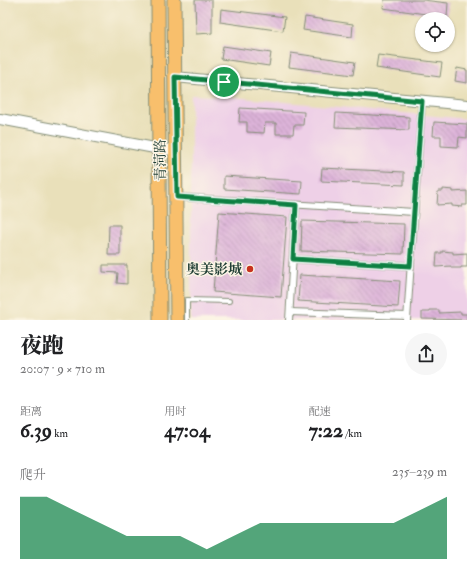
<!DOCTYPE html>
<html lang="zh">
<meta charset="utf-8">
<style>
body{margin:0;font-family:"IM FELL Double Pica","Noto Serif SC",serif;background:#f6f6f6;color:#202124;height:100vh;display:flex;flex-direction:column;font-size:15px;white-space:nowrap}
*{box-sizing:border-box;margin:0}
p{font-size:13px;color:#757577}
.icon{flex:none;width:22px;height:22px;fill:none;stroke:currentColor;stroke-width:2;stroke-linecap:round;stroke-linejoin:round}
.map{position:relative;height:320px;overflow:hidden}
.panel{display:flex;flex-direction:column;background:#fff;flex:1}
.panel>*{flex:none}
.controls{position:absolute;left:415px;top:12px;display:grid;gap:8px}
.controls a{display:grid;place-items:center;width:40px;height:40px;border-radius:50%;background:#fff;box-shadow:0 1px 3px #0004;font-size:20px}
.pin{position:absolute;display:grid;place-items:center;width:34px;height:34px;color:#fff;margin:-17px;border:2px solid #fff;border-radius:50%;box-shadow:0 1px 4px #0007}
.round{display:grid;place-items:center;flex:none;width:42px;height:42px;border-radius:21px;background:#f6f6f6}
.head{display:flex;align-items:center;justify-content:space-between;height:68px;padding:0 20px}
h1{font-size:22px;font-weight:800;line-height:30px}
.metrics{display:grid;grid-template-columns:repeat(3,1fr);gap:6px;height:68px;padding:4px 20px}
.metrics div{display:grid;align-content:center}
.metrics b{font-size:20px;font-weight:800}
.metrics small{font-size:11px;font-weight:400}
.metrics p{font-size:11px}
.chart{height:112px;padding:8px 20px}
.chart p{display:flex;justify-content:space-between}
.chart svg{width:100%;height:72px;margin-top:4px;fill:#0b8043;opacity:.7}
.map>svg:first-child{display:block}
</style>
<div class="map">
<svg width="467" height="320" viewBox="0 0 467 320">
<defs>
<pattern id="building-back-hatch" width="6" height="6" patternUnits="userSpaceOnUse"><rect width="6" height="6" fill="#ddb3d9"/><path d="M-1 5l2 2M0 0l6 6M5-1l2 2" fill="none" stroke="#b393b1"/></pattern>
</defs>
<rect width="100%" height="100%" fill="#fcf5e5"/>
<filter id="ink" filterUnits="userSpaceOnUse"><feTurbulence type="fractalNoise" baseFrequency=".025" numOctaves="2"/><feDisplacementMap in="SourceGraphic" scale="8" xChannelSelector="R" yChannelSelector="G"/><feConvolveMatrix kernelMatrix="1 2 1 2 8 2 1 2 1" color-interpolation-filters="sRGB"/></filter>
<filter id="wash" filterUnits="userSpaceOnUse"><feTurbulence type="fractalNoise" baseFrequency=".012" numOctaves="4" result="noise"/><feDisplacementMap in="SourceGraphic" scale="16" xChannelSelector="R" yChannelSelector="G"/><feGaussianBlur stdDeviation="0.9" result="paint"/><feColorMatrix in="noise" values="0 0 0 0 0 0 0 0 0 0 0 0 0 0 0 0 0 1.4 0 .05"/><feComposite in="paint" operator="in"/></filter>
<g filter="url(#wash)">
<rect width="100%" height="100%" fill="#e9e0ba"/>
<!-- built -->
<polygon fill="#eed0e7" points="191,95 232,97 467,119 467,320 191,320"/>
<g id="blocks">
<!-- building -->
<g fill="url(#building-back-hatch)">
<polygon points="195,0 212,0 212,33 196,34"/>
<polygon points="384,0 423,0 448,3 447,17 383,8"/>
<polygon points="221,9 285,17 283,31 220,22"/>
<polygon points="305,17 353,24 352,37 303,30"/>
<polygon points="223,46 271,53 269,66 221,59"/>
<polygon points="291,53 355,62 353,75 289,67"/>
<polygon points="378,55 442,63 440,77 376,68"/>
<polygon points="457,68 467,70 467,83 455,81"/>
<polygon points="240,108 304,112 303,125 294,125 293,134 276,134 276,123 265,123 264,133 247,132 247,122 239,122"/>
<polygon points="336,113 409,117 409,130 335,127"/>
<polygon points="434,122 467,124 467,138 459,137 458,147 441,146 441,136 433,136"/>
<polygon points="322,168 404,172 404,185 321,181"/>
<polygon points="224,176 302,181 301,194 224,189"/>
<polygon points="443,189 453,190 453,192 467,191 467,205 462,205 462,207 452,206 452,204 437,205 438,191 443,191"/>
<polygon points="219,212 287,217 281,297 213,292"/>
<polygon points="302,221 404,224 403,254 301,251"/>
<polygon points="109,225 120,225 120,255 108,255"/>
<polygon points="442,251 453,252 453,254 467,253 467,267 461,267 461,268 451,268 451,266 436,267 437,253 442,253"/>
<polygon points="103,265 127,265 127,284 117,283 118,273 103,272"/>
<polygon points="300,275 400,281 398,307 298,301"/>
<polygon points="429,310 439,310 439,313 461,312 461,314 467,314 467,320 422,319 422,312 429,312"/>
</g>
</g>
</g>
<g filter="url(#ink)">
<use href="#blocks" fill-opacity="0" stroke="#848e77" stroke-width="1"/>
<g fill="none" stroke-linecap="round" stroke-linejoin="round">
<!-- service casing -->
<g stroke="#848e77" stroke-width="6">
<polyline id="service" points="187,320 187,300 229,301"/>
</g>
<!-- pedestrian casing -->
<g stroke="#848e77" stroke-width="8">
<g id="pedestrian">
<polyline points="177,197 414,212"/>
<polyline points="293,259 410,266"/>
<polyline points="290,312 407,316"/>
<polyline points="289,320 296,205"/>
<polyline points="407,320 422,101"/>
</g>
</g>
<!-- tertiary casing -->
<g stroke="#848e77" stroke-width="12">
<g id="tertiary">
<polyline points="175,77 467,105"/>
<polyline points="0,119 160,149 176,150"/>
</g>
</g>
<!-- primary casing -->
<g stroke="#848e77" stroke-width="15">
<g id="primary">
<polyline points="158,0 160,320"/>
<polyline points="174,0 177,320"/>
</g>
</g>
<!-- service -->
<use href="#service" stroke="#fff" stroke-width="4"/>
<!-- pedestrian -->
<use href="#pedestrian" stroke="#fff" stroke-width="6"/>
<!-- tertiary -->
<use href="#tertiary" stroke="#fff" stroke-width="10"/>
<!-- primary -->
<use href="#primary" stroke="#f8bf6c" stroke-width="13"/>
</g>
</g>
<g fill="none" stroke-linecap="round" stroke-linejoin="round" filter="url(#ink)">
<!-- route casing -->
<g stroke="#fff" stroke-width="8">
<polygon id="route" points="175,77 422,101 410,266 293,259 296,205 177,197"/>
</g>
<!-- route -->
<use href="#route" stroke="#0b8043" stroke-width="5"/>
</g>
<!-- markers -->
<circle fill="#c8321e" stroke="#fcf5e5" stroke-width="1.5" cx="250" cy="269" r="4"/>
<g text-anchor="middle" stroke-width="3" stroke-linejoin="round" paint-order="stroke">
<!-- street labels -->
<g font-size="14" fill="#1f3d34" stroke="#fcf5e5">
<text transform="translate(160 160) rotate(-91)" y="5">青菏路</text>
</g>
<!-- poi labels -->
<g font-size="14" font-weight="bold" fill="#1f3d34" stroke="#fcf5e5" text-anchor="end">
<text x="242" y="274">奥美影城</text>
</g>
</g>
</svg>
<div class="controls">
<a><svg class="icon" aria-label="locate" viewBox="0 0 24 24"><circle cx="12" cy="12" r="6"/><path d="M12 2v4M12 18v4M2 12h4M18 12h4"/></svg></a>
</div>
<div class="pin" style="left:224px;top:82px;background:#1e9e55"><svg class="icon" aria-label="arrive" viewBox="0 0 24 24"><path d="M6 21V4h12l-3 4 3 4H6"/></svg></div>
</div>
<section class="panel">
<div class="head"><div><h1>夜跑</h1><p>20:07 · 9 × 710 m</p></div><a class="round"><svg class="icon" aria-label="share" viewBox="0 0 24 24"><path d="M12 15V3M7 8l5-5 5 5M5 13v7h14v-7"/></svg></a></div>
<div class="metrics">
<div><p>距离</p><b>6.39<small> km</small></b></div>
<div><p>用时</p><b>47:04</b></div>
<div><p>配速</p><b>7:22<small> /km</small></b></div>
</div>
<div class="chart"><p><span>爬升</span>235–239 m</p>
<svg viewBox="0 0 160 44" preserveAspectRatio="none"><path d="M0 44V6L10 6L20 14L30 22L40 30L50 30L60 30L70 38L80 30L90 22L100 22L110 22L120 22L130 22L140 22L150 14L160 6V44z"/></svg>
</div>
</section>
